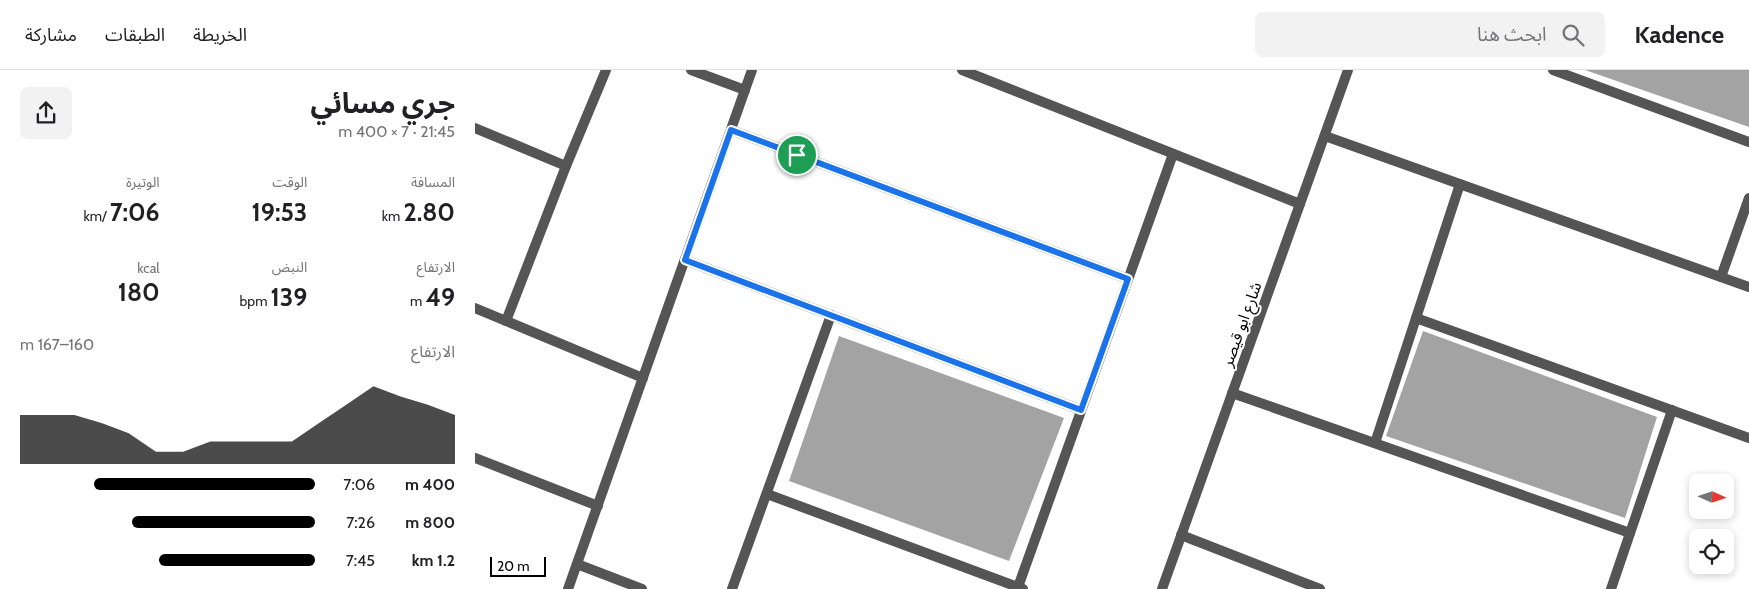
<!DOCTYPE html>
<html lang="ar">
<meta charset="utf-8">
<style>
body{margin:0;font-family:Cabin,"Noto Sans Arabic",sans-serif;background:#f2f2f2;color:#202124;direction:rtl;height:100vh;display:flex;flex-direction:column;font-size:19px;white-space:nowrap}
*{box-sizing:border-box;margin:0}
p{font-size:16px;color:#757577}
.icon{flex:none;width:28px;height:28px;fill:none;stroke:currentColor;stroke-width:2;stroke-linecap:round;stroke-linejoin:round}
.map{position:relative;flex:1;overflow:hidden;direction:ltr}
.panel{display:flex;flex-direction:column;background:#fff;width:475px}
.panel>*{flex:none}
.needle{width:32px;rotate:93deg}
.tools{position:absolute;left:1214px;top:404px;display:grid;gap:10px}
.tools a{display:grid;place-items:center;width:45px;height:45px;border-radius:8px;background:#fff;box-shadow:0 2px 8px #0003;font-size:25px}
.scale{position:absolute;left:15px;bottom:12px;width:56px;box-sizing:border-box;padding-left:5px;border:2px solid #000;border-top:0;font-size:14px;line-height:18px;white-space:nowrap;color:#000;-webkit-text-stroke:4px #fff;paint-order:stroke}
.pin{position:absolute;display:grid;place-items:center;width:42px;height:42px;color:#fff;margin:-21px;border:2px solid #fff;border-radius:50%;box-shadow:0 1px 5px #0007}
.round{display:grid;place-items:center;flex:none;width:52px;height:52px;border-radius:8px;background:#f2f2f2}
.headline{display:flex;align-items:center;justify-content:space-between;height:85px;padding:0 20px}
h1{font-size:28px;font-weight:700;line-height:38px}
.stats{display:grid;grid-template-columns:repeat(3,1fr);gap:8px;height:85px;padding:5px 20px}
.stats div{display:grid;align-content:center}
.stats b{font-size:25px;font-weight:700}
.stats small{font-size:14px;font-weight:400}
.stats p{font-size:14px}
.chart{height:140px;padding:10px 20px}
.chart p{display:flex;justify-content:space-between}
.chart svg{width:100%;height:90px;margin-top:5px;fill:#000;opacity:.7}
ul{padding:0 20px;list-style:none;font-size:16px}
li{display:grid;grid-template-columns:80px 60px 1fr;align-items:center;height:38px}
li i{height:12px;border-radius:6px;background:#000}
header{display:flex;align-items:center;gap:30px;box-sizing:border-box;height:70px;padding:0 25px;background:#fff;border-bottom:1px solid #e0e0e0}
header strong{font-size:24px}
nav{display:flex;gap:28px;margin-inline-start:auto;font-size:18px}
.search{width:350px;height:45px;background:#f2f2f2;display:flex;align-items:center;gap:12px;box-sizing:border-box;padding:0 18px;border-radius:8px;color:#757577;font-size:19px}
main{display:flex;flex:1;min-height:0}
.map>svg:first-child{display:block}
</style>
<header>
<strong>Kadence</strong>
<div class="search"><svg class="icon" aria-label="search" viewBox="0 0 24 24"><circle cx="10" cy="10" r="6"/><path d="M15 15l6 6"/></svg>ابحث هنا</div>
<nav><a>الخريطة</a><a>الطبقات</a><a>مشاركة</a></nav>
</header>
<main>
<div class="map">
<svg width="1274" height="519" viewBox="0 0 1274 519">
<rect width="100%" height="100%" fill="#fff"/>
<!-- water -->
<g fill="#a3a3a3">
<polygon points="1110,0 1274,0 1274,57"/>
<polygon points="948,261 1182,347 1150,448 911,366"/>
<polygon points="364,266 589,348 534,491 314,411"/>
</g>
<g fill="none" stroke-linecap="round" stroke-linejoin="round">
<!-- street -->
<g stroke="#555" stroke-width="10">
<polyline points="216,0 270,20"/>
<polyline points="487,0 825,134"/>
<polyline points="1078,0 1274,72"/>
<polyline points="0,58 91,96"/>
<polyline points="256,60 653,209"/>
<polyline points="850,66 1274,217"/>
<polyline points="210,190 606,340"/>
<polyline points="1246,207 1274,128"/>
<polyline points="0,238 168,308"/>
<polyline points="941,248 1274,368"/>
<polyline points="31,251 91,96 131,0"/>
<polyline points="757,323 1155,463"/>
<polyline points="900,373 985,114"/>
<polyline points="0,388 123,436"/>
<polyline points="292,424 548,519"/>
<polyline points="706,465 845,519"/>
<polyline points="102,494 167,519"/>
<polyline points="543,517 698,84"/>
<polyline points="93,519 277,0"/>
<polyline points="257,519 356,245"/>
<polyline points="687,519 873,0"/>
<polyline points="1136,519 1197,340"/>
</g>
</g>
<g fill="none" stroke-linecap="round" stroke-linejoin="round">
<!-- route casing -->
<g stroke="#fff" stroke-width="10">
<polygon id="route" points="256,60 653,209 606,340 210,190"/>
</g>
<!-- route -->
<use href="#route" stroke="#1a73e8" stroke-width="6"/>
</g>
<g text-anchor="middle" stroke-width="4" stroke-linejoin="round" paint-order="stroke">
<!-- street labels -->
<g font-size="16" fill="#000" stroke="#fff">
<text transform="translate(766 254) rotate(-70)" y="6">شارع ابو قيصر</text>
</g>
</g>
</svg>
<div class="tools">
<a><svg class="needle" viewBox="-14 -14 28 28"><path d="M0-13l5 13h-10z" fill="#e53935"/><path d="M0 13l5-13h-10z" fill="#757577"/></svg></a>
<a><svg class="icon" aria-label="locate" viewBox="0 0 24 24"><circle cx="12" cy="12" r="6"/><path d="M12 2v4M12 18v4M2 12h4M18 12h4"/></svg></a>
</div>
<div class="scale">20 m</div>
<div class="pin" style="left:322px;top:85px;background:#1e9e55"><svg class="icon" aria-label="arrive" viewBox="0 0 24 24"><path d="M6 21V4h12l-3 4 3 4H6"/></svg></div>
</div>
<section class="panel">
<div class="headline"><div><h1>جري مسائي</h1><p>21:45 · 7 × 400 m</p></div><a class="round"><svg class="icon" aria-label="share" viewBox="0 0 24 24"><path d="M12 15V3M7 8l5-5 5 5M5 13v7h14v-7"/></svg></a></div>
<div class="stats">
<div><p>المسافة</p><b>2.80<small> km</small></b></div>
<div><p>الوقت</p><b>19:53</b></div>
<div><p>الوتيرة</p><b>7:06<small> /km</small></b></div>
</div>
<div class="stats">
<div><p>الارتفاع</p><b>49<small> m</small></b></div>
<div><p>النبض</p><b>139<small> bpm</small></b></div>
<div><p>kcal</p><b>180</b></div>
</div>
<div class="chart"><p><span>الارتفاع</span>160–167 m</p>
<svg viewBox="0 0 160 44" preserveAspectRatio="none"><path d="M0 44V20L10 20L20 20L30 24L40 29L50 38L60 38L70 33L80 33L90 33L100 33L110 24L120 15L130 6L140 11L150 15L160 20V44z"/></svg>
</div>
<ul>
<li><b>400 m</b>7:06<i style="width:75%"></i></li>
<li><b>800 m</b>7:26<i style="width:62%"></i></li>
<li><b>1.2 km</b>7:45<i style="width:53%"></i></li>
</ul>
</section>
</main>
